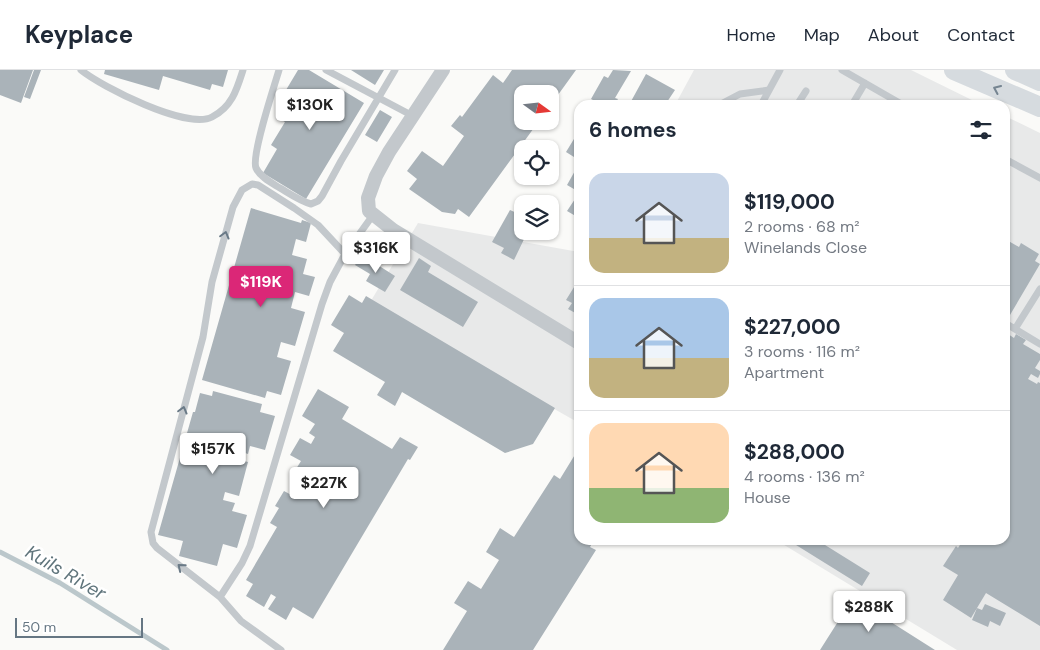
<!DOCTYPE html>
<html lang="en">
<head>
<meta charset="utf-8">
<style>
	:root { --surface:#fff; --page:#f2f2f3; --text:#1f2937; --muted:#747a83; --line:#e0e1e3; --accent:#db2777 }
	body { margin:0; font-family:"DM Sans",sans-serif; background:var(--page); color:var(--text); height:100vh; display:flex; flex-direction:column; font-size:19px; white-space:nowrap }
	* { box-sizing:border-box; margin:0 }
	p { font-size:16px; color:var(--muted) }
	.icon { flex:none; width:28px; height:28px; fill:none; stroke:currentColor; stroke-width:2; stroke-linecap:round; stroke-linejoin:round }
	.map { position:relative; flex:1; overflow:hidden }
	.sheet { position:absolute; left:574px; top:30px; width:436px; height:445px; display:flex; flex-direction:column; background:var(--surface); border-radius:15px; box-shadow:0 1px 4px #0004 }
	.sheet>* { flex:none }
	.needle { width:32px; rotate:105deg }
	.tools { position:absolute; left:514px; top:15px; display:grid; gap:10px }
	.tools a { display:grid; place-items:center; width:45px; height:45px; border-radius:10px; background:var(--surface); box-shadow:0 1px 4px #0004; font-size:25px }
	.scale { position:absolute; left:15px; bottom:12px; width:128px; box-sizing:border-box; padding-left:5px; border:2px solid #657683; border-top:0; font-size:14px; line-height:18px; white-space:nowrap; color:#657683; -webkit-text-stroke:4px #fff; paint-order:stroke }
	.price { position:absolute; translate:-50% -42px; padding:0 11px; border-radius:5px; background:#fff; color:#222; font-size:16px; line-height:32px; filter:drop-shadow(0 1px 2px #0008) }
	.price::after { content:''; position:absolute; left:50%; top:30px; width:15px; height:11px; margin-left:-8px; background:inherit; clip-path:polygon(0 0,100% 0,50% 100%) }
	.price.current { background:var(--accent); color:#fff }
	ul { padding:0; list-style:none }
	li { display:flex; align-items:center; gap:15px; height:125px; padding:0 15px }
	li+li { border-top:1px solid var(--line) }
	li span { display:grid; place-items:center; flex:none; width:140px; height:100px; border-radius:15px; color:#555 }
	li>.icon { margin-inline-start:auto }
	span .icon { width:60px; height:60px; fill:#fffc; stroke-width:1 }
	li b { font-size:21px }
	h2 { display:flex; justify-content:space-between; align-items:center; height:60px; padding:0 15px; font-size:21px }
	header { display:flex; align-items:center; gap:30px; box-sizing:border-box; height:70px; padding:0 25px; background:var(--surface); border-bottom:1px solid var(--line) }
	header strong { font-size:24px }
	nav { display:flex; gap:28px; margin-inline-start:auto; font-size:18px }
	.map>svg:first-child { display:block }
</style>
</head>
<body>
<header>
<strong>Keyplace</strong>
<nav><a>Home</a><a>Map</a><a>About</a><a>Contact</a></nav>
</header>
<div class="map">
<svg width="1040" height="580" viewBox="0 0 1040 580">
	<rect width="100%" height="100%" fill="#fafaf8"/>
	<path fill="#e8e9e9" d="M694 0H911L982 35H675Z
		M1005 46 1040 63V580H957L776 470H1005Z
		M418 153 579 182V353L369 234Z"/>
	<g fill="none" stroke-linecap="round" stroke-linejoin="round">
		<path stroke="#bbc7cb" stroke-width="5" d="M0 482 60 513 167 580"/>
	</g>
	<path fill="#aab3b9" d="M0 0H33L21 33 0 25Z
		M34 0H41L30 29 24 27Z
		M105 0H228L223 17 212 14 210 20 163 6 159 20 104 4Z
		M298 0H309L364 33 306 129 263 103 277 79 271 75 285 52 278 48 292 24 286 20Z
		M351 0H384L375 15Z
		M512 0H576L550 36V24H522V51H539L469 147 458 139 455 144 442 142 409 119 417 109 407 101 422 81 443 96 464 66 451 56 460 45 462 47 493 5 503 13Z
		M613 0 631 1 615 28 618 29 614 35H595L597 32 591 29 604 6 608 8Z
		M646 4 675 20 665 35H629Z
		M380 40 392 47 377 72 365 65Z
		M577 64 579 65V84L577 82 574 87 566 82Z
		M576 99 579 101V122L567 115Z
		M579 123V148L567 141Z
		M251 138 301 153 302 150 311 153 306 172 296 169 292 185 307 189 303 204 315 207 309 226 295 222 291 238 305 242 295 276 281 272 277 287 291 291 281 325 267 321 265 328 202 310Z
		M510 140 519 144 516 150 522 153V161H528L514 190 501 183 504 178 492 172Z
		M1005 169 1019 177 1021 173 1039 184 1035 191 1040 194 1010 245 1005 242Z
		M362 185 395 206 385 222 366 211 370 204 355 195Z
		M419 188 431 196 428 202 478 232 463 257 400 220Z
		M579 209V245L568 239 572 233 566 230Z
		M349 225 362 233 366 226 555 338 533 374 505 383 402 322 395 336 377 325 385 312 333 281 344 263 331 255Z
		M1005 262 1014 268 1016 264 1026 270 1023 274 1040 284V290L1035 298 1040 301V304L1038 308 1031 304 1028 309 1037 314 1038 312 1040 313V556L986 523 971 548 943 530 958 505 943 496 956 476 958 478 963 470H1005Z
		M318 319 349 337 342 349 392 379 400 367 418 377 410 390 408 389 313 549 293 537 286 550 268 539 276 527 271 524 264 537 246 526 253 514 246 510 277 457 270 453 279 438 275 436 284 421 295 427 303 414 291 407 301 391 290 385 300 368 311 374 315 367 309 363 315 354 302 346Z
		M213 321 262 334 260 342 275 346 265 380 250 376 248 384 236 380 234 388 248 392 239 426 225 422 223 430 235 433 232 441 247 445 237 478 223 474 217 496 179 486 183 471 158 465 193 342H195L200 323 212 326Z
		M579 378V470H594L590 477 596 480 533 580H443L467 541 454 533 468 511 481 519 499 490 486 482 500 458 514 467 554 405 560 409Z
		M788 470H817L870 503 862 516Z
		M853 528 935 580H820Z
		M985 534 1006 543 1000 556 990 551 988 557 972 550 977 538 982 540Z"/>
	<g fill="none" stroke-linecap="round" stroke-linejoin="round">
		<path stroke="#c3c8cc" stroke-width="7" d="M81 0C102 17 187 60 212 47 232 37 237 19 243 0
			M279 0C274 17 251 86 256 98 260 107 272 113 280 118 290 124 300 131 311 134L318 131 322 126 341 91 395 0
			M326 0 413 46
			M842 0 903 35
			M719 35 740 24 769 20
			M761 35 780 0
			M797 35 806 21
			M852 35 865 13
			M1005 89 1040 108
			M1005 253 1040 274
			M1015 259 1040 219
			M220 527 242 493 250 476 322 234 330 212 345 184 373 145
			M281 580 241 551 220 527 157 478 153 473 151 462 203 267 212 212 233 137 242 120 252 114 258 115 294 138 318 155 345 184"/>
		<path stroke="#c3c8cc" stroke-width="14" d="M443 0 389 82 376 106 368 128 369 141 393 160 579 273"/>
		<path stroke="#d6dbdf" stroke-width="20" d="M954 0 1040 37
			M1015 0 1040 11"/>
	</g>
	<defs><path id="oneway-chevron" d="M-2-3.5L2.5 0L-2 3.5" fill="none" stroke-width="1.6" stroke-linecap="round" stroke-linejoin="round" transform="scale(1.25)"/></defs>
	<use stroke="#768591" href="#oneway-chevron" transform="translate(997 19) rotate(-156)"/>
	<g stroke="#6a7a87">
		<use href="#oneway-chevron" transform="translate(225 165) rotate(-75)"/>
		<use href="#oneway-chevron" transform="translate(183 340) rotate(-75)"/>
		<use href="#oneway-chevron" transform="translate(181 497) rotate(-141)"/>
	</g>
	<g text-anchor="middle" stroke-width="5" stroke-linejoin="round" paint-order="stroke">
		<g font-size="19" font-style="italic" fill="#60757c" stroke="#fff">
			<text transform="translate(66 502) rotate(30)" y="7">Kuils River</text>
		</g>
	</g>
</svg>
<div class="tools">
<a><svg class="needle" viewBox="-14 -14 28 28"><path d="M0-13l5 13h-10z" fill="#e53935"/><path d="M0 13l5-13h-10z" fill="#747a83"/></svg></a>
<a><svg class="icon" aria-label="locate" viewBox="0 0 24 24"><circle cx="12" cy="12" r="6"/><path d="M12 2v4M12 18v4M2 12h4M18 12h4"/></svg></a>
<a><svg class="icon" aria-label="layers" viewBox="0 0 24 24"><path d="M12 4l9 5-9 5-9-5zM3 14l9 5 9-5"/></svg></a>
</div>
<div class="scale">50 m</div>
<b class="price" style="left:310px;top:61px">$130K</b>
<b class="price" style="left:376px;top:204px">$316K</b>
<b class="price current" style="left:261px;top:238px">$119K</b>
<b class="price" style="left:213px;top:405px">$157K</b>
<b class="price" style="left:324px;top:439px">$227K</b>
<b class="price" style="left:869px;top:563px">$288K</b>
<section class="sheet">
<h2>6 homes<svg class="icon" aria-label="filters" viewBox="0 0 24 24"><path d="M4 7h16M4 17h16"/><circle cx="9" cy="7" r="2"/><circle cx="15" cy="17" r="2"/></svg></h2>
<ul>
<li><span style="background:linear-gradient(#c9d6e8 65%,#c2b280 0)"><svg class="icon" aria-label="home" viewBox="0 0 24 24"><path d="M3 11l9-7 9 7M6 9v11h12V9"/></svg></span><div><b>$119,000</b><p>2 rooms · 68 m²</p><p>Winelands Close</p></div></li>
<li><span style="background:linear-gradient(#a9c7e8 60%,#c2b280 0)"><svg class="icon" aria-label="home" viewBox="0 0 24 24"><path d="M3 11l9-7 9 7M6 9v11h12V9"/></svg></span><div><b>$227,000</b><p>3 rooms · 116 m²</p><p>Apartment</p></div></li>
<li><span style="background:linear-gradient(#ffd9b3 65%,#8fb573 0)"><svg class="icon" aria-label="home" viewBox="0 0 24 24"><path d="M3 11l9-7 9 7M6 9v11h12V9"/></svg></span><div><b>$288,000</b><p>4 rooms · 136 m²</p><p>House</p></div></li>
</ul>
</section>
</div>
</body>
</html>
